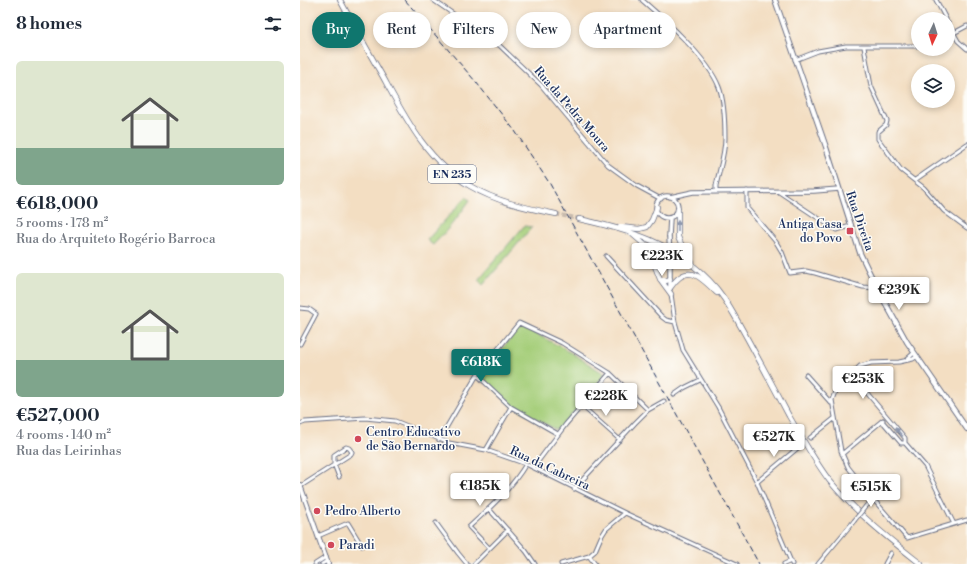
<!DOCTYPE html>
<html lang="en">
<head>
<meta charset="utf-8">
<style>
	:root { --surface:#fff; --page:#f6f6f7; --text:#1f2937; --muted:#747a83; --accent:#0f766e }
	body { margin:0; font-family:"Libre Bodoni",serif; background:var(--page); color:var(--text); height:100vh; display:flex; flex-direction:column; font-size:15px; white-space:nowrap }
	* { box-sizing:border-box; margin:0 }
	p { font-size:13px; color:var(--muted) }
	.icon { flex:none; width:22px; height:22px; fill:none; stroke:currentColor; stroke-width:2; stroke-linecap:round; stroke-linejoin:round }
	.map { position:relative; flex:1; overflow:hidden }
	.drawer { display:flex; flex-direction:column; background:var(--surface); width:300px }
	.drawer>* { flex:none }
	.banner { position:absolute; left:12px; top:12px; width:380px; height:36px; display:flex; gap:8px }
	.needle { width:26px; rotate:184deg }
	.buttons { position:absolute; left:611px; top:12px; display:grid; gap:8px }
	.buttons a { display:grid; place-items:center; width:44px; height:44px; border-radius:50%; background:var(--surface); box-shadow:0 2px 6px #0003; font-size:20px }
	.price { position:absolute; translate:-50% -34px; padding:0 9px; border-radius:4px; background:#fff; color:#222; font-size:13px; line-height:26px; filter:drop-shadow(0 1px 2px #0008) }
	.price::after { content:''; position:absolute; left:50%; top:24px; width:12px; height:9px; margin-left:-6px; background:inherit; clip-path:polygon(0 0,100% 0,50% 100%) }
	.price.on { background:var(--accent); color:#fff }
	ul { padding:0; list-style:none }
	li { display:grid; align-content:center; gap:8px; height:212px; padding:0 16px }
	li span { display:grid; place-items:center; height:124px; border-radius:6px; color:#555 }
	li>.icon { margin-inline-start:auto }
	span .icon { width:72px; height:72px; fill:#fffc; stroke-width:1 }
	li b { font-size:17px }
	h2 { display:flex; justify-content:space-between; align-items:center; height:48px; padding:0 16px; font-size:17px }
	.pill { padding:0 14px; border-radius:18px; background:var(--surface); box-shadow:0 2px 6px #0003; font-size:14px; line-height:36px }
	.pill.on { background:var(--accent); color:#fff }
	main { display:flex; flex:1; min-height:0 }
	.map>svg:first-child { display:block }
</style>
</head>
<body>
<main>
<section class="drawer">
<h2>8 homes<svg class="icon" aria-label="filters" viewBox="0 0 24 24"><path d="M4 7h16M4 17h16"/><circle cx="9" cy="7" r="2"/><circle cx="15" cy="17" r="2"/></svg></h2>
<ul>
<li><span style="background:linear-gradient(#dfe7d0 70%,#7fa58c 0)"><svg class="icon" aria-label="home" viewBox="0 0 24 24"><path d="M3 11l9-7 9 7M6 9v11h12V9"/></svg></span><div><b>€618,000</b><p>5 rooms · 178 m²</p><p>Rua do Arquiteto Rogério Barroca</p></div></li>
<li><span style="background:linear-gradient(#dfe7d0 70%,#7fa58c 0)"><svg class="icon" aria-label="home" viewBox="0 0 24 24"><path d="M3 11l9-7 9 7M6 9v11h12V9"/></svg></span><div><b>€527,000</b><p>4 rooms · 140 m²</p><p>Rua das Leirinhas</p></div></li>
</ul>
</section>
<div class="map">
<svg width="667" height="564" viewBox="0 0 667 564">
	<rect width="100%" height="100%" fill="#fdfcf7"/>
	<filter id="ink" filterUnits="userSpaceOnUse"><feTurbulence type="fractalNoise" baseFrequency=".025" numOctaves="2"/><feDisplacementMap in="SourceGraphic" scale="8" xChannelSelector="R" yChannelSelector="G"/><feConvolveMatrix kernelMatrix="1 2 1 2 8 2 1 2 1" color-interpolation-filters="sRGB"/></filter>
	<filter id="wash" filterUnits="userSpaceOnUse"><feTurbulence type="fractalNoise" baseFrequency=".012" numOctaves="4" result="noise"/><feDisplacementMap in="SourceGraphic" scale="16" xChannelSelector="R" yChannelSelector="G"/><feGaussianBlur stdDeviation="0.9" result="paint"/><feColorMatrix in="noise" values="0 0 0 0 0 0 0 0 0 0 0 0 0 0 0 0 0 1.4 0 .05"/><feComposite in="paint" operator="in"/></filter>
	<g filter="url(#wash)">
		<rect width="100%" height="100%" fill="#f3dec2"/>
		<path fill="#a5ce79" stroke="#607e6c" d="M166 197 170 200C159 216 147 231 133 245L127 240Z
			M224 226 232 227 183 285 178 280Z
			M221 326 265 349 305 374 258 431 213 406 180 375Z"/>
	</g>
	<g filter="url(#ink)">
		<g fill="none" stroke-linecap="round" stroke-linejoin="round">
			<path stroke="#c8bbae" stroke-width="4.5" stroke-dasharray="4.5 2" stroke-linecap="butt" d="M256 214 279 219"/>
			<g stroke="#676c81" stroke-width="5">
				<path id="minor" d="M133 0 200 46 241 85 308 165 337 186 361 199
					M342 0C365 20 408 58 419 87 424 100 425 123 425 138 425 154 419 171 416 186V191
					M636 0 646 19
					M648 23 658 41 667 49
					M648 36 667 26
					M564 47 571 86 587 121 586 125 578 132V139L601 170 624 188 644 211 667 228
					M495 60 518 51 546 46H618
					M615 180 667 144
					M447 191V208L476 242 482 252 490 273 506 271 515 273 563 287 577 288
					M479 192 536 230 551 226
					M306 256 362 317 366 320 375 322
					M371 294 375 322 383 350 418 407 457 482 492 564
					M0 308 9 309 16 314 0 344
					M616 357 613 359 599 362 571 363 560 366 536 389 532 400 541 451 548 467 574 500 607 538 667 520
					M606 360 614 353
					M551 374 605 438V443H601L582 421
					M177 375 211 407 258 434
					M506 375 531 403
					M374 395 384 388 400 380
					M281 405 320 440
					M0 424 5 422 65 418 95 421 149 443 186 450 226 464 325 513 437 564
					M510 438 535 418
					M139 440 177 375 219 323 262 343 310 373 348 410
					M605 443 625 466 654 524
					M186 450 211 407
					M542 454 583 420
					M233 468 266 424 310 373
					M457 482 500 446
					M1 486 51 454 52 452 49 448 46 447 34 455V464L39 477
					M274 489 335 423 348 410 364 401
					M566 506 574 500
					M189 509 226 551 235 564
					M136 523 158 553 167 564
					M18 536 48 523 62 546
					M189 548 169 527C190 508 211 489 226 464
					M289 556 295 564
					M15 564 26 557
					M22 564 27 561
					M174 564 208 530
					M261 564 289 556 295 551 301 537 306 529 325 513
					M484 564 491 561
					M518 564 554 521
					M585 564 591 553"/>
			</g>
			<g stroke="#676c81" stroke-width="5.5">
				<path id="tertiary" d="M356 207a11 11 0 1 1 22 0a11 11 0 1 1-22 0Z
					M370 197 393 192 514 191 539 189
					M369 236 370 218
					M370 260V289"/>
			</g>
			<g stroke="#676c81" stroke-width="6">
				<path id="secondary" d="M475 0 526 147 560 253 577 288 607 342 667 429
					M0 485 28 564"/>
			</g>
			<g stroke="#676c81" stroke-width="6">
				<path id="primary" d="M40 0C54 26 68 51 83 77 106 119 127 161 170 186 197 202 227 208 256 214
					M378 209V237L384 251 392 263
					M279 219C329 230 372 242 409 280 421 292 429 306 437 320 455 352 472 384 489 416 502 438 514 460 529 480 556 513 588 538 621 564
					M320 227 339 229 347 227 352 220 357 207
					M331 233 345 245 349 251 360 279 371 294
					M360 279 366 281 370 279
					M370 288C387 262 400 276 417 293"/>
			</g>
			<use href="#minor" stroke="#fff" stroke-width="3"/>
			<use href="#tertiary" stroke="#fff" stroke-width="3.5"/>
			<use href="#secondary" stroke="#fff" stroke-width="4"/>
			<use href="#primary" stroke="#fff" stroke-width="4.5"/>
			<path stroke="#1b2f5e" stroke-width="1" stroke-dasharray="6 3" stroke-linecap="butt" d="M105 0 176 82 215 131 250 184 459 564"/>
			<g stroke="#676c81" stroke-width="5" stroke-linecap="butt">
				<path id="minor-bridge" d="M554 521 566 506"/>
			</g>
			<g stroke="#676c81" stroke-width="5.5" stroke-linecap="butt">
				<path id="tertiary-bridge" d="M369 236 370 260"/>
			</g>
			<use href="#minor-bridge" stroke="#fff" stroke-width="3"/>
			<use href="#tertiary-bridge" stroke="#fff" stroke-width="3.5"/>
		</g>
		<defs><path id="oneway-solid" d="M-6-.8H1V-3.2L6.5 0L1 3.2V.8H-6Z"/></defs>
		<g fill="#8d97ae">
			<use href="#oneway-solid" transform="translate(378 226) rotate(-90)"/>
			<use href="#oneway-solid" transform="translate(599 432) rotate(-131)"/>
		</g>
	</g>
	<g fill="#d1495b" stroke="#fdfcf7" stroke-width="1.5">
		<rect x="546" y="227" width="8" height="8" rx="2"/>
		<circle cx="58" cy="439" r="4"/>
		<circle cx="17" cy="511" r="4"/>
		<circle cx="31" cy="545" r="4"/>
	</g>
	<g text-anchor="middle" stroke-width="3" stroke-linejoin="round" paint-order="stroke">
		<rect fill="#fdfcf7" stroke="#5f6c8c" stroke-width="1" x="128" y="165" width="48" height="18" rx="3"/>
		<g font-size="11" font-weight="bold" fill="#1b2f5e">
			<text x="152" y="178">EN 235</text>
		</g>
		<g font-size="12" fill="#1b2f5e" stroke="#fdfcf7">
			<text transform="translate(272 109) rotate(49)" y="4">Rua da Pedra Moura</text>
			<text transform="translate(560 221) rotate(71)" y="4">Rua Direita</text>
			<text transform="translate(250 468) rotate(25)" y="4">Rua da Cabreira</text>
		</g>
		<g font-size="12" fill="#1b2f5e" stroke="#fdfcf7" text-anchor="start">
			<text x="542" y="228" text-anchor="end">Antiga Casa<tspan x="542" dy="14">do Povo</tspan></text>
			<text x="66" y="436">Centro Educativo<tspan x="66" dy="14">de São Bernardo</tspan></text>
			<text x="25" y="515">Pedro Alberto</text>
			<text x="39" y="549">Paradi</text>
		</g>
	</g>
</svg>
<div class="buttons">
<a><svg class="needle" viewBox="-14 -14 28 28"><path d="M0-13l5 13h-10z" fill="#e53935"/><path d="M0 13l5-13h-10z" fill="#747a83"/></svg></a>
<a><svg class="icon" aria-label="layers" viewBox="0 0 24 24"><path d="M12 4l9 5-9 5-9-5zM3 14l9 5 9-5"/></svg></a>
</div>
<b class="price" style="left:362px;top:277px">€223K</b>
<b class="price" style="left:599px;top:311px">€239K</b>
<b class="price on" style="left:181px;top:383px">€618K</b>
<b class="price" style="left:563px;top:400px">€253K</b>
<b class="price" style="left:306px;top:417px">€228K</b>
<b class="price" style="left:474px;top:458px">€527K</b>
<b class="price" style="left:180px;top:507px">€185K</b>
<b class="price" style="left:571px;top:508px">€515K</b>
<div class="banner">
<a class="pill on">Buy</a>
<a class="pill">Rent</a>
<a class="pill">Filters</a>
<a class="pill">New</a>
<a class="pill">Apartment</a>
</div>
</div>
</main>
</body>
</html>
